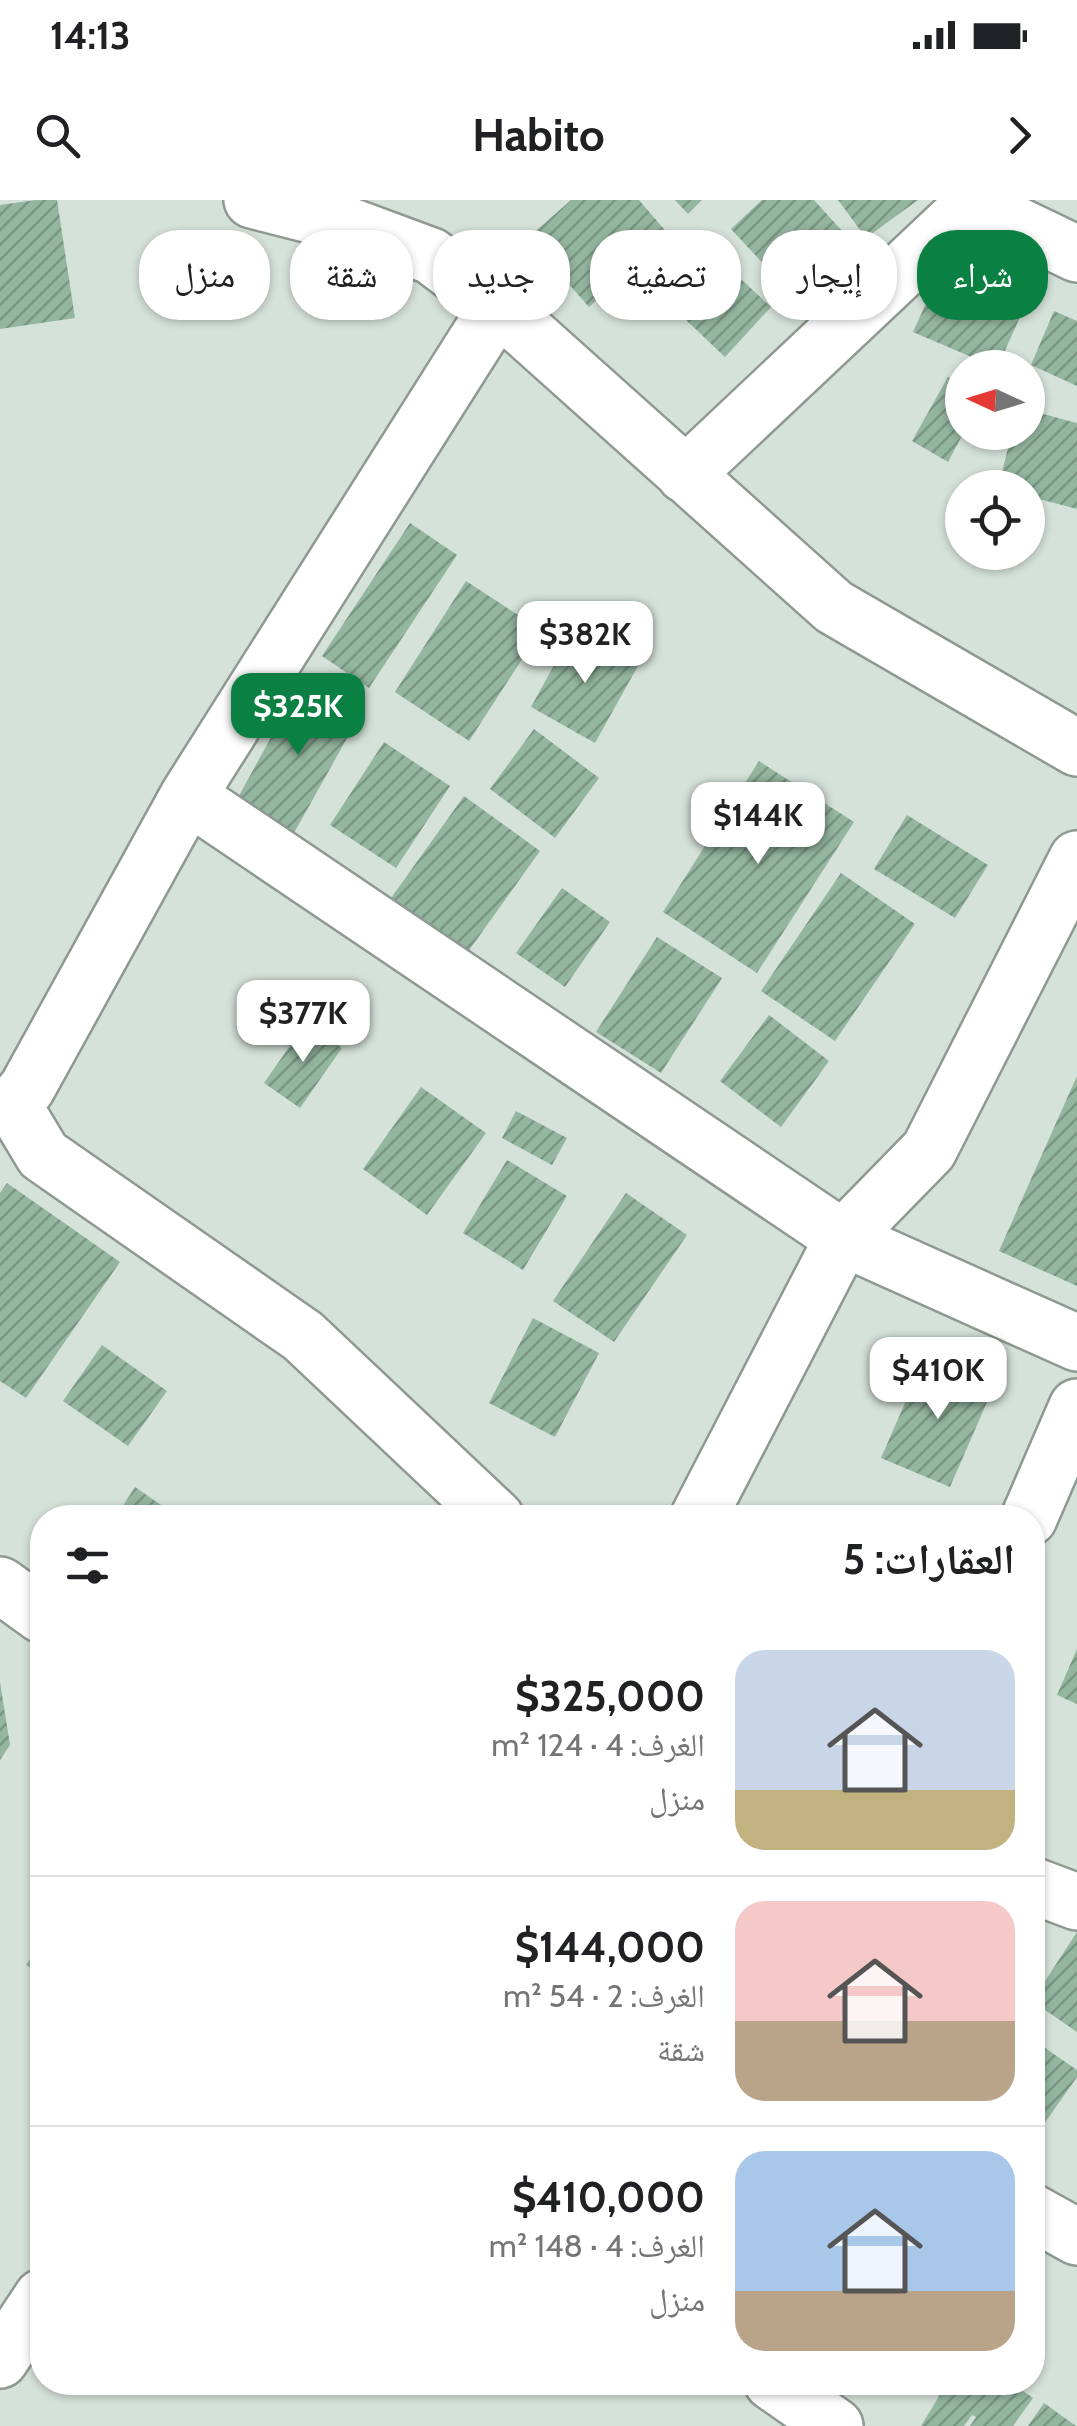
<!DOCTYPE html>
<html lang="ar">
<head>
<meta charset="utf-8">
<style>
	:root { --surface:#fff; --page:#f6f6f6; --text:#202124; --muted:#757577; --line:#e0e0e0; --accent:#0b8043 }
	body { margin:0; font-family:Cabin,"Noto Naskh Arabic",sans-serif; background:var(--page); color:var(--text); direction:rtl; height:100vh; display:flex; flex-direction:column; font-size:38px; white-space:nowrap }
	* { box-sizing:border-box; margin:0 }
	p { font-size:32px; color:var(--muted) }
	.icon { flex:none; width:55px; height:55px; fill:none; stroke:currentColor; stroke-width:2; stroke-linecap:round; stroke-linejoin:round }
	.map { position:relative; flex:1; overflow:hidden; direction:ltr }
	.drawer { position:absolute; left:30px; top:1305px; width:1015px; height:890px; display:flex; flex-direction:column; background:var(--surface); border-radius:40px; box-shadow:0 2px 8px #0004; direction:rtl }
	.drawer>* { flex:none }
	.banner { position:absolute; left:30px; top:30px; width:1018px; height:90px; direction:rtl; display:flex; gap:20px }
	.needle { width:65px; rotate:274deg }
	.controls { position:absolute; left:945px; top:150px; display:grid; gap:20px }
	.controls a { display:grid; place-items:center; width:100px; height:100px; border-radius:50%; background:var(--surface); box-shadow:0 2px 8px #0004; font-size:50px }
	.price { position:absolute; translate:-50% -85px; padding:0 22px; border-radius:20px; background:#fff; color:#222; font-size:32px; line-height:65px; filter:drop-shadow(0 2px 5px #0008) }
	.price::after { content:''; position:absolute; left:50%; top:60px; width:30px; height:22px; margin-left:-15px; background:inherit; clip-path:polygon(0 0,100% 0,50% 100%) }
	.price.current { background:var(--accent); color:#fff }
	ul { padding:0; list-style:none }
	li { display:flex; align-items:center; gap:30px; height:250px; padding:0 30px }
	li+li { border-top:2px solid var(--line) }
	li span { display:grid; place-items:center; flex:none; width:280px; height:200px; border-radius:30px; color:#555 }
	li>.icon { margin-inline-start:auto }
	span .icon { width:120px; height:120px; fill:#fffc; stroke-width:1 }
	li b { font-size:42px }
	h2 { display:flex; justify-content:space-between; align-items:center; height:120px; padding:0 30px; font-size:42px }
	.chip { padding:0 35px; border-radius:40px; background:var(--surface); box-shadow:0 2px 8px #0004; font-size:35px; line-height:90px }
	.chip.current { background:var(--accent); color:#fff }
	.status { display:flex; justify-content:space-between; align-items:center; height:70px; padding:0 50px; background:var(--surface); direction:ltr }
	.status svg { height:28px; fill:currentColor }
	header { display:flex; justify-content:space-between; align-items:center; height:130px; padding:0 30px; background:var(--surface); font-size:45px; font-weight:700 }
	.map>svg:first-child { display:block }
</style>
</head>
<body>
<div class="status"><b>14:13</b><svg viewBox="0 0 49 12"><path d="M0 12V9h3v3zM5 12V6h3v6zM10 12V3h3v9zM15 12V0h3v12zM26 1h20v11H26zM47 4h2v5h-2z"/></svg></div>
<header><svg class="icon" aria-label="forward" viewBox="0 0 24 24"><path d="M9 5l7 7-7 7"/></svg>Habito<svg class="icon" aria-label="search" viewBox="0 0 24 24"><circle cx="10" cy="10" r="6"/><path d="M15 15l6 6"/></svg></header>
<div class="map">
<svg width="1077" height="2226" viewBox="0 0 1077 2226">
	<defs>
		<pattern id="building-hatch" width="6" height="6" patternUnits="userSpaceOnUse" patternTransform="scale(2.5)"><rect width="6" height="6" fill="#94b6a0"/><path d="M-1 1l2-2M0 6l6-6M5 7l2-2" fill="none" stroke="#799583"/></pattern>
	</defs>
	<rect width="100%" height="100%" fill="#d5e2d9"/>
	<path fill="url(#building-hatch)" d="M36 0H57L75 118 0 129V5Z
		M571 0H639L669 35 589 107 528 38Z
		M675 0H702L688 14Z
		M762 0H814L853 43 795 98 731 29Z
		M838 0H918L866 38Z
		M953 44 1036 82 997 168 913 132Z
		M714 54 771 107 725 157 668 103Z
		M1054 111 1077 121V186L1031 165Z
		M948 177 962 186 964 232 948 262 912 241Z
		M1028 210 1077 223V309L1028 296V288H998L1012 232H1028Z
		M410 323 457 355 369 488 322 456Z
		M466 381 541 430 469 541 395 492Z
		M574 429 639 464 595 543 531 507Z
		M301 483 360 515 294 633 236 601Z
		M534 529 599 578 555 638 490 589Z
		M384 542 450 586 396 668 330 625Z
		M759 561 854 622 757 773 663 712Z
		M464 596 540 651 462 760 386 705Z
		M907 615 988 665 955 718 874 669Z
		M841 673 915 724 835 841 761 791Z
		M562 688 610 722 565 787 516 753Z
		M657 737 722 778 661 873 596 832Z
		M769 815 829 861 781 927 720 881Z
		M306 823 342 848 300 908 264 883Z
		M1077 876V1086L999 1051Z
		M421 887 486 933 427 1015 363 969Z
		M516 911 567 938 552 965 502 938Z
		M507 960 567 996 523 1070 463 1033Z
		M7 983 120 1062 26 1198 0 1181V993Z
		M626 993 687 1035 614 1142 553 1101Z
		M533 1118 599 1153 555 1237 489 1203Z
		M102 1145 167 1191 128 1246 63 1201Z
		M925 1157 994 1186 950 1287 881 1258Z
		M135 1287 180 1318H115Z
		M861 1307 887 1317V1318H857Z
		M1077 1449V1504L1057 1495Z
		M0 1482 10 1545 0 1560Z
		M1077 1732V1832L1032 1801Z
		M42 1741V1776L26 1765Z
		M1032 1839 1077 1870V1877L1032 1941Z
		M926 2182H1010L1033 2198 1013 2226H970L976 2217 972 2215 964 2226H921L941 2193Z
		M1044 2203 1076 2226H1028Z"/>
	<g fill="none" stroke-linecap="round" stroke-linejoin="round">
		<g stroke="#8d9991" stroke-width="60">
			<path id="minor" d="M252 0 342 23 431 56 498 106 834 407 1077 548
				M973 4 1077 54
				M685 275 977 0
				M188 596 843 1038 1077 1143
				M496 1318 303 1136 43 955 13 905 27 888 188 596 498 106
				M698 1318 843 1038 929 950 1077 659
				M1029 1318 1077 1207
				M0 1385 42 1415
				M1032 1685 1077 1702
				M1032 2012 1077 2037
				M0 2160 42 2097
				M772 2182 835 2226"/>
		</g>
		<use href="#minor" stroke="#fff" stroke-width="55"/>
	</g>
</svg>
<div class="controls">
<a><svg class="needle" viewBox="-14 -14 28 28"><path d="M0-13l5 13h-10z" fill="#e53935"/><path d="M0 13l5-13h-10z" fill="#757577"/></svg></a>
<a><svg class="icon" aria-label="locate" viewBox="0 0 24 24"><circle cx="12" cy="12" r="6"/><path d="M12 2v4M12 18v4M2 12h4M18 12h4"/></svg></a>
</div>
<b class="price" style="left:585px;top:486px">$382K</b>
<b class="price current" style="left:298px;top:558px">$325K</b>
<b class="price" style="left:758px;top:667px">$144K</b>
<b class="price" style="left:303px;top:865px">$377K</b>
<b class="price" style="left:938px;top:1222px">$410K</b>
<div class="banner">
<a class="chip current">شراء</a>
<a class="chip">إيجار</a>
<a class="chip">تصفية</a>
<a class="chip">جديد</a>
<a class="chip">شقة</a>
<a class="chip">منزل</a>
</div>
<section class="drawer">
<h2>العقارات: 5<svg class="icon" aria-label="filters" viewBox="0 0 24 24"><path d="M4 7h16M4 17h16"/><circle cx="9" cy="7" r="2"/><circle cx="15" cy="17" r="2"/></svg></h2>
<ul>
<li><span style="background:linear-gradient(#c9d6e8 70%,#c2b280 0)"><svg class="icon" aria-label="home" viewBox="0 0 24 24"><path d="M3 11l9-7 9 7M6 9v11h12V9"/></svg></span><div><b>$325,000</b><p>الغرف: 4 · 124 m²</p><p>منزل</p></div></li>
<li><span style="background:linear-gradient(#f6c9c9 60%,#b9a48a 0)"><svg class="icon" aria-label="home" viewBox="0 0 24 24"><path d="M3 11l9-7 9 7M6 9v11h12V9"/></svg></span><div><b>$144,000</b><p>الغرف: 2 · 54 m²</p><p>شقة</p></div></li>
<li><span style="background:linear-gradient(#a9c7e8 70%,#b9a48a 0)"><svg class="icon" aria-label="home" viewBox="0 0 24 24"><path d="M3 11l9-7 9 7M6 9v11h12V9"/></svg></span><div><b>$410,000</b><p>الغرف: 4 · 148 m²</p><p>منزل</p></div></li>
</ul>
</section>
</div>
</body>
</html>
